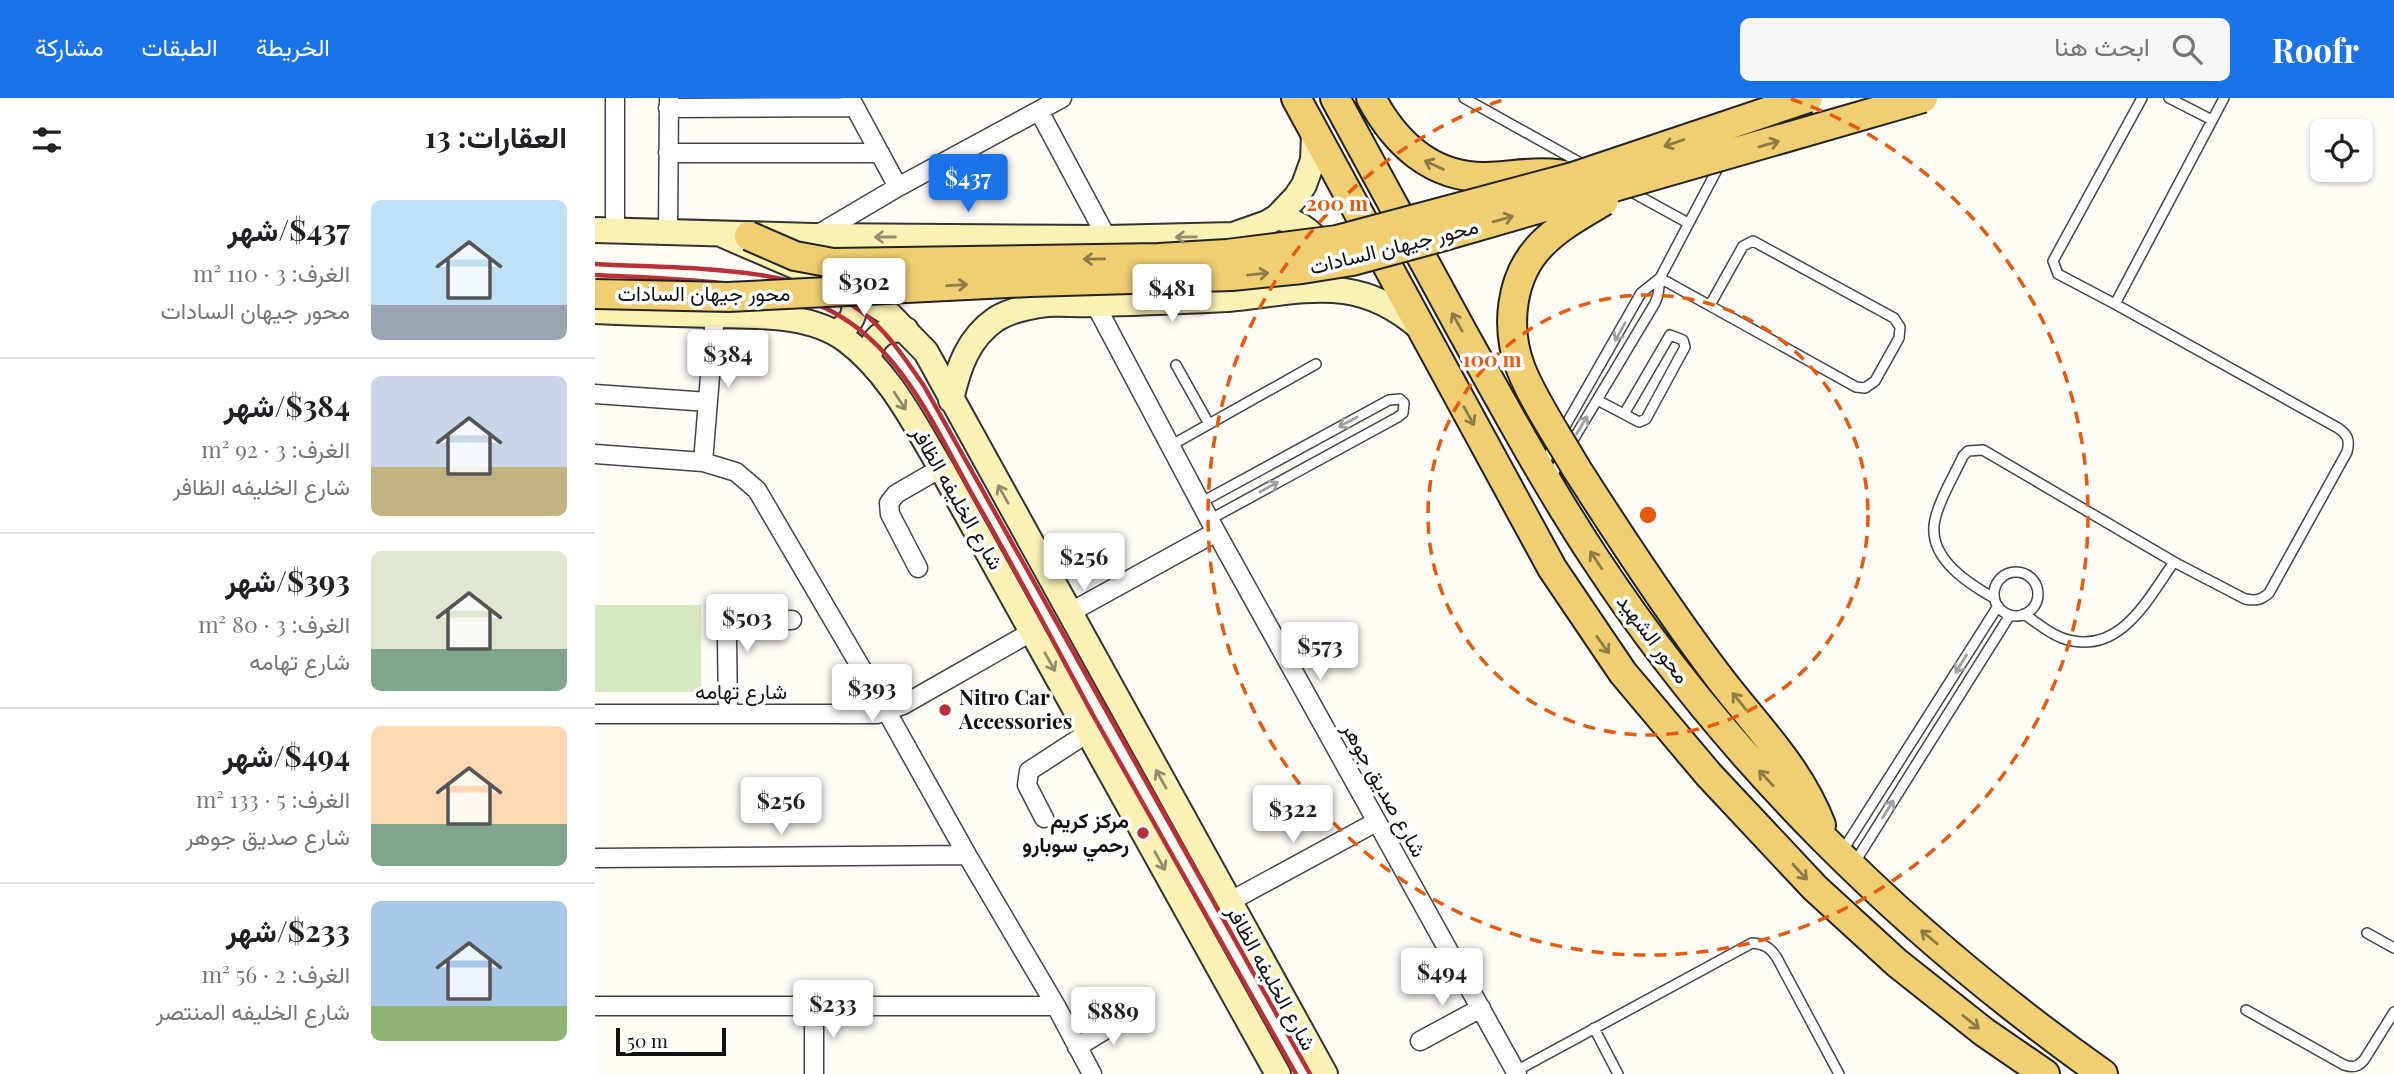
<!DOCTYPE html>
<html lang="ar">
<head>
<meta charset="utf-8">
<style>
	:root { --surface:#fff; --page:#f6f6f6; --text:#202124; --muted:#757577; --line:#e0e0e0; --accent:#1a73e8 }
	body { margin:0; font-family:"Playfair Display",Vazirmatn,serif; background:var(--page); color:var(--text); direction:rtl; height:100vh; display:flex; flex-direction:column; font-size:26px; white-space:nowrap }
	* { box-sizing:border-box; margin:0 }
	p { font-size:23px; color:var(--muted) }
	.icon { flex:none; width:38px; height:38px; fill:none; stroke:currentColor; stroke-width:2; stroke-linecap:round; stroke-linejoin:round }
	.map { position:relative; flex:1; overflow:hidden; direction:ltr }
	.details { display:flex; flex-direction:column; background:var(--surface); width:595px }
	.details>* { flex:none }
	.controls { position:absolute; left:1715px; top:21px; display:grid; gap:14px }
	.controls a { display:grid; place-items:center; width:63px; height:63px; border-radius:10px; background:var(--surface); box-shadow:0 2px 5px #0004; font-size:35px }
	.scale { position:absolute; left:21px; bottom:18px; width:110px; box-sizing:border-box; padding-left:7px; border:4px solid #111; border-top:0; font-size:19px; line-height:24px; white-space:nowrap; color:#111; -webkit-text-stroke:5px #fff; paint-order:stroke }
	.price { position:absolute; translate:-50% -60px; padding:0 16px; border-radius:7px; background:#fff; color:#222; font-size:23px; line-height:46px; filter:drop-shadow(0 2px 4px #0008) }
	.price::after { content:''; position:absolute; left:50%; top:42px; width:21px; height:16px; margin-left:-10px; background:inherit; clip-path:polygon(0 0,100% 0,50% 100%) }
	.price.selected { background:var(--accent); color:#fff }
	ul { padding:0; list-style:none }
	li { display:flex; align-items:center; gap:21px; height:175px; padding:0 28px }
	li+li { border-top:2px solid var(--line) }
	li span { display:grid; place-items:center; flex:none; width:196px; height:140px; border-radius:10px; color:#555 }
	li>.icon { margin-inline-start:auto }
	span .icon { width:84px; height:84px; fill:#fffc; stroke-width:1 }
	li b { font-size:30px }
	h2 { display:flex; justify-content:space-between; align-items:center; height:84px; padding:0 28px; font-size:30px }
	header { display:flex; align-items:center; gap:42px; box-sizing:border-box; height:98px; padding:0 35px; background:var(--accent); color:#fff }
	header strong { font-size:33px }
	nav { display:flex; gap:38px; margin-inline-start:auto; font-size:24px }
	.search { width:490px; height:63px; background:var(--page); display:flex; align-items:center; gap:18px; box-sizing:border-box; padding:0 24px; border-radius:10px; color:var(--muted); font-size:26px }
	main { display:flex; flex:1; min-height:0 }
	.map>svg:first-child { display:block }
</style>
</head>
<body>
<header>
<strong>Roofr</strong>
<div class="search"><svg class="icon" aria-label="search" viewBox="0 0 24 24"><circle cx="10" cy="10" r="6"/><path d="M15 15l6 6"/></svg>ابحث هنا</div>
<nav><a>الخريطة</a><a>الطبقات</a><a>مشاركة</a></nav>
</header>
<main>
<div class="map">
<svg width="1799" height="976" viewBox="0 0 1799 976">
	<rect width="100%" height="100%" fill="#fefcf5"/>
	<path fill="#d5e8bf" d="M0 507H106V594H0Z"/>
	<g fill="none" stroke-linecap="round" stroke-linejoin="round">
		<g stroke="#444" stroke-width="12">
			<path id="lane" d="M869 0 991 68
				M1574 0 1617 22
				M1033 92 1093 125
				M1065 180 1261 289 1270 290 1280 283 1304 240 1305 229 1299 220 1158 143 1148 148 1115 207
				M1520 206 1463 176 1458 163 1547 0
				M1075 237 1088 242 1090 249 1051 321 1044 324 1029 316Z
				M581 267 614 326
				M1002 302 1029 316
				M575 348 721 266
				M948 367 1046 195 1065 180
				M956 379 1060 205 1063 197 1065 180 1125 66
				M605 405 794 302 805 301 809 305 808 315 803 319 614 422
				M1399 496a22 22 0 1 1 44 0a22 22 0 1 1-44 0Z
				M1399 500C1374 486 1336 462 1339 428 1341 407 1359 378 1368 358L1373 353 1388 352 1579 464 1650 501C1661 503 1666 502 1674 495L1752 354C1755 342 1753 337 1743 330L1520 206 1629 0
				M1429 516C1441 524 1453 535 1467 540 1524 560 1552 502 1579 464
				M1248 752 1403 508
				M1260 764 1415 517
				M1772 835 1799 850
				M1651 912 1749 967C1758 970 1763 969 1769 962L1799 914
				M999 930 1023 976
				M921 973 1157 845C1169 846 1175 849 1182 860L1244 976"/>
		</g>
		<g stroke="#444" stroke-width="21">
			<path id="street" d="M255 0 303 89
				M73 10 260 9
				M444 13 512 140
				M73 55H285
				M20 133V0
				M73 135 74 0
				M220 138 303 89 467 0
				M500 206 621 434 922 976
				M0 296 113 304
				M0 356 108 364 141 374 162 392 292 614 372 757 461 908 497 976
				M108 364 120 217
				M323 470 295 416 294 405 301 396 346 370
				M474 515 621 434
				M0 616H282L308 607 438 533
				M133 616 132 540 135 529 144 523 197 522
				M449 720 432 687 434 673 494 634
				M0 760 372 757
				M634 804 781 724
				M0 908H461
				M825 943 886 910
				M482 949 534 917
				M219 976V908"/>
		</g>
		<g stroke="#333" stroke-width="28">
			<path id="secondary" d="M682 119C705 124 721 135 730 156
				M0 132 219 138 512 140 638 137 672 125 682 119 701 99 709 87 718 62 719 35
				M130 138 253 191 273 202 292 214 331 254 730 976
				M0 213C39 215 78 216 117 217 161 218 215 215 251 242 294 274 319 325 346 370L683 976
				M240 234C259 227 265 209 253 191
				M274 262C275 241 289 229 311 232
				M356 302C363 270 373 240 401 221 415 212 436 208 452 206 468 205 484 207 500 206 544 205 588 203 633 201 670 198 711 188 749 193 778 197 802 210 824 229"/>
		</g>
		<g stroke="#222" stroke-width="32">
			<path id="primary" d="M701 0 957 470 1028 575 1114 677 1220 790 1302 865 1389 934 1450 976
				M740 0C782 78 825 155 867 233 910 310 952 388 1001 462 1134 664 1310 836 1508 976
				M776 0C800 45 837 80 891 79 921 78 948 71 978 79
				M981 370C1027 442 1074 514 1126 582 1163 630 1204 670 1226 727"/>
		</g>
		<use href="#lane" stroke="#fff" stroke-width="9"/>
		<use href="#street" stroke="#fff" stroke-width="18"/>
		<use href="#secondary" stroke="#faf1b4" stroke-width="24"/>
		<use href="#primary" stroke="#f0cf73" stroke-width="28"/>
		<path stroke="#b93039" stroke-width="4.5" d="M0 166C80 171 201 165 267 214 293 234 310 261 329 288L715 976
			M0 177C70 181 175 181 236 213 307 250 340 330 377 396 419 469 458 543 498 617 565 737 634 856 701 976"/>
		<g stroke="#222" stroke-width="32" stroke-linecap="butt">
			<path id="primary-bridge" d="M154 138 200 158 238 165 564 160 632 156 742 142 978 79 1213 0
				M0 196 133 199 435 184 637 178 707 171 757 163 842 140 1328 0
				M981 370C964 340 939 304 926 271 910 230 915 178 947 146 965 128 987 116 1009 103"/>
		</g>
		<use href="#primary-bridge" stroke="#f0cf73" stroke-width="28"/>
	</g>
	<defs><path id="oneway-shaft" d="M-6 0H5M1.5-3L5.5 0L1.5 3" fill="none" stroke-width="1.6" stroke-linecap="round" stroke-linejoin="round" transform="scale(1.75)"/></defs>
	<g stroke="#8c7a47">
		<use href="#oneway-shaft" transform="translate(1079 45) rotate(161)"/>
		<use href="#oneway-shaft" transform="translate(1174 46) rotate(-16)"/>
		<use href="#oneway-shaft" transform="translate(839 67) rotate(-155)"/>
		<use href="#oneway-shaft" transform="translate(908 121) rotate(-16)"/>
		<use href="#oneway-shaft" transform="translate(499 161) rotate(179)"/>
		<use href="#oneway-shaft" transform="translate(663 176) rotate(-6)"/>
		<use href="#oneway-shaft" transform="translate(362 187) rotate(-3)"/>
		<use href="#oneway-shaft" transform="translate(862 224) rotate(-119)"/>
		<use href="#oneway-shaft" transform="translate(874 318) rotate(61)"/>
		<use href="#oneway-shaft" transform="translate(1001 462) rotate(-124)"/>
		<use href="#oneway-shaft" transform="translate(1008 547) rotate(54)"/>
		<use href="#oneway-shaft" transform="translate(1144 603) rotate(-129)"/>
		<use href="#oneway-shaft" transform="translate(1171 680) rotate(-132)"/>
		<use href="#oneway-shaft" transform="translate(1205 774) rotate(47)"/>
		<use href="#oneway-shaft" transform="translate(1334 839) rotate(-140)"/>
		<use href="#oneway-shaft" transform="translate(1376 924) rotate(39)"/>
	</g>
	<g stroke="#918c6b">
		<use href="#oneway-shaft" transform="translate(290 139) rotate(-180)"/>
		<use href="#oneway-shaft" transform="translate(591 139) rotate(179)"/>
		<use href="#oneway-shaft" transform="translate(305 303) rotate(57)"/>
		<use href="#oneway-shaft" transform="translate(408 396) rotate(-119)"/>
		<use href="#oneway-shaft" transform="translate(455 564) rotate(61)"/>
		<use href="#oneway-shaft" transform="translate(566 681) rotate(-119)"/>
		<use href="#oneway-shaft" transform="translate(565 763) rotate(61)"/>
	</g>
	<g stroke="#a0a0a0">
		<use href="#oneway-shaft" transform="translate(1025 234) rotate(119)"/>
		<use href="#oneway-shaft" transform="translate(753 324) rotate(152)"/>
		<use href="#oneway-shaft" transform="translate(987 327) rotate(-59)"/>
		<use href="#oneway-shaft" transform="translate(674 389) rotate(-29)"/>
		<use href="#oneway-shaft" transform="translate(1366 566) rotate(122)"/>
		<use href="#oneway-shaft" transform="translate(1293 711) rotate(-58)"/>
	</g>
	<g fill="none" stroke="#e8590c" stroke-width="3.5" stroke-dasharray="12 9">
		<circle cx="1053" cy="417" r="220"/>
		<path d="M1196 1A440 440 0 1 1 910 1"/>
	</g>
	<g fill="#b93039" stroke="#fff" stroke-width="2.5">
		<circle cx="350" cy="612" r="7"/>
		<circle cx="548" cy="735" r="7"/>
	</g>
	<g text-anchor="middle" stroke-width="7" stroke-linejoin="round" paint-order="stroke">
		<g font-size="21" fill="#111" stroke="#fff">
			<text transform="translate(799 149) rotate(-14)" y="7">محور جيهان السادات</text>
			<text x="109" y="203">محور جيهان السادات</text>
			<text transform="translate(362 400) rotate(60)" y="7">شارع الخليفه الظافر</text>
			<text transform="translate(1058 541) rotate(53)" y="7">محور الشهيد</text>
			<text x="146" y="601">شارع تهامه</text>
			<text transform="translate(789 692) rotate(61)" y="7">شارع صديق جوهر</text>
			<text transform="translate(676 880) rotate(61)" y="7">شارع الخليفه الظافر</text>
		</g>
		<g font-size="21" font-weight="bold" fill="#111" stroke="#fff" text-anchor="start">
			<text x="364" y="607">Nitro Car<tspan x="364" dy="24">Accessories</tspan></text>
			<text x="534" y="730" text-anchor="end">مركز كريم<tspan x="534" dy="24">رحمي سوبارو</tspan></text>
		</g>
	</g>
	<circle cx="1053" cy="417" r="10" fill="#e8590c" stroke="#fff" stroke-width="3.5"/>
	<g font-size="21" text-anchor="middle" font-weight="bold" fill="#e8590c" stroke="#fff" stroke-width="7" stroke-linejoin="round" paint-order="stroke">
		<text x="742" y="113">200 m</text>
		<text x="897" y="269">100 m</text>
	</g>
</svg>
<div class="controls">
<a><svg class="icon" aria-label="locate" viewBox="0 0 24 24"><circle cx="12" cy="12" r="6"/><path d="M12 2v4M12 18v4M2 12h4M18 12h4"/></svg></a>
</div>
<div class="scale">50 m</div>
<b class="price selected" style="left:373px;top:116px">$437</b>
<b class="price" style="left:269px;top:220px">$302</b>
<b class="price" style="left:577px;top:226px">$481</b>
<b class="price" style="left:133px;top:292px">$384</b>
<b class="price" style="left:489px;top:495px">$256</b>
<b class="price" style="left:152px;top:556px">$503</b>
<b class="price" style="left:725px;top:584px">$573</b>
<b class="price" style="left:277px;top:626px">$393</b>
<b class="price" style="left:186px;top:739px">$256</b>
<b class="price" style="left:698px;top:747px">$322</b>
<b class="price" style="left:847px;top:910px">$494</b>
<b class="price" style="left:238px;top:942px">$233</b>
<b class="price" style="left:518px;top:949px">$889</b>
</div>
<section class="details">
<h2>العقارات: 13<svg class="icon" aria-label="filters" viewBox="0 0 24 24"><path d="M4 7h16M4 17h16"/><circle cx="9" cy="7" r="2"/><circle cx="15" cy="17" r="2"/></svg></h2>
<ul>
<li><span style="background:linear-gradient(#bfe0f5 75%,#9aa5b1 0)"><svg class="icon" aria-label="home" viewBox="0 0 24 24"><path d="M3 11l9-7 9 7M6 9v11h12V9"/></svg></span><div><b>$437/شهر</b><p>الغرف: 3 · 110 m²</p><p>محور جيهان السادات</p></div></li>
<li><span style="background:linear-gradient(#c9d6e8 65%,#c2b280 0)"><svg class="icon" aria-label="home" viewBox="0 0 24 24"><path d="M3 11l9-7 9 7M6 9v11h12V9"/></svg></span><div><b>$384/شهر</b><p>الغرف: 3 · 92 m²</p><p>شارع الخليفه الظافر</p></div></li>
<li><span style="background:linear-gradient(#dfe7d0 70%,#7fa58c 0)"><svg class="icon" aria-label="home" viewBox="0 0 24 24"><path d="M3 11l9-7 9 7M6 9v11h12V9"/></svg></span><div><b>$393/شهر</b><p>الغرف: 3 · 80 m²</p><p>شارع تهامه</p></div></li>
<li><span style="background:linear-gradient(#ffd9b3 70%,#7fa58c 0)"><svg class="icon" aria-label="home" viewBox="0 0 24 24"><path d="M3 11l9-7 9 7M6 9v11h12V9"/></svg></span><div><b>$494/شهر</b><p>الغرف: 5 · 133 m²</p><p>شارع صديق جوهر</p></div></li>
<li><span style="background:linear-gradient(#a9c7e8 75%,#8fb573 0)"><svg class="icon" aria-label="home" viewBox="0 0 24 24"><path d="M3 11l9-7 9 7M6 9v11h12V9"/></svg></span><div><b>$233/شهر</b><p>الغرف: 2 · 56 m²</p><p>شارع الخليفه المنتصر</p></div></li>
</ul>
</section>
</main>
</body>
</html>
